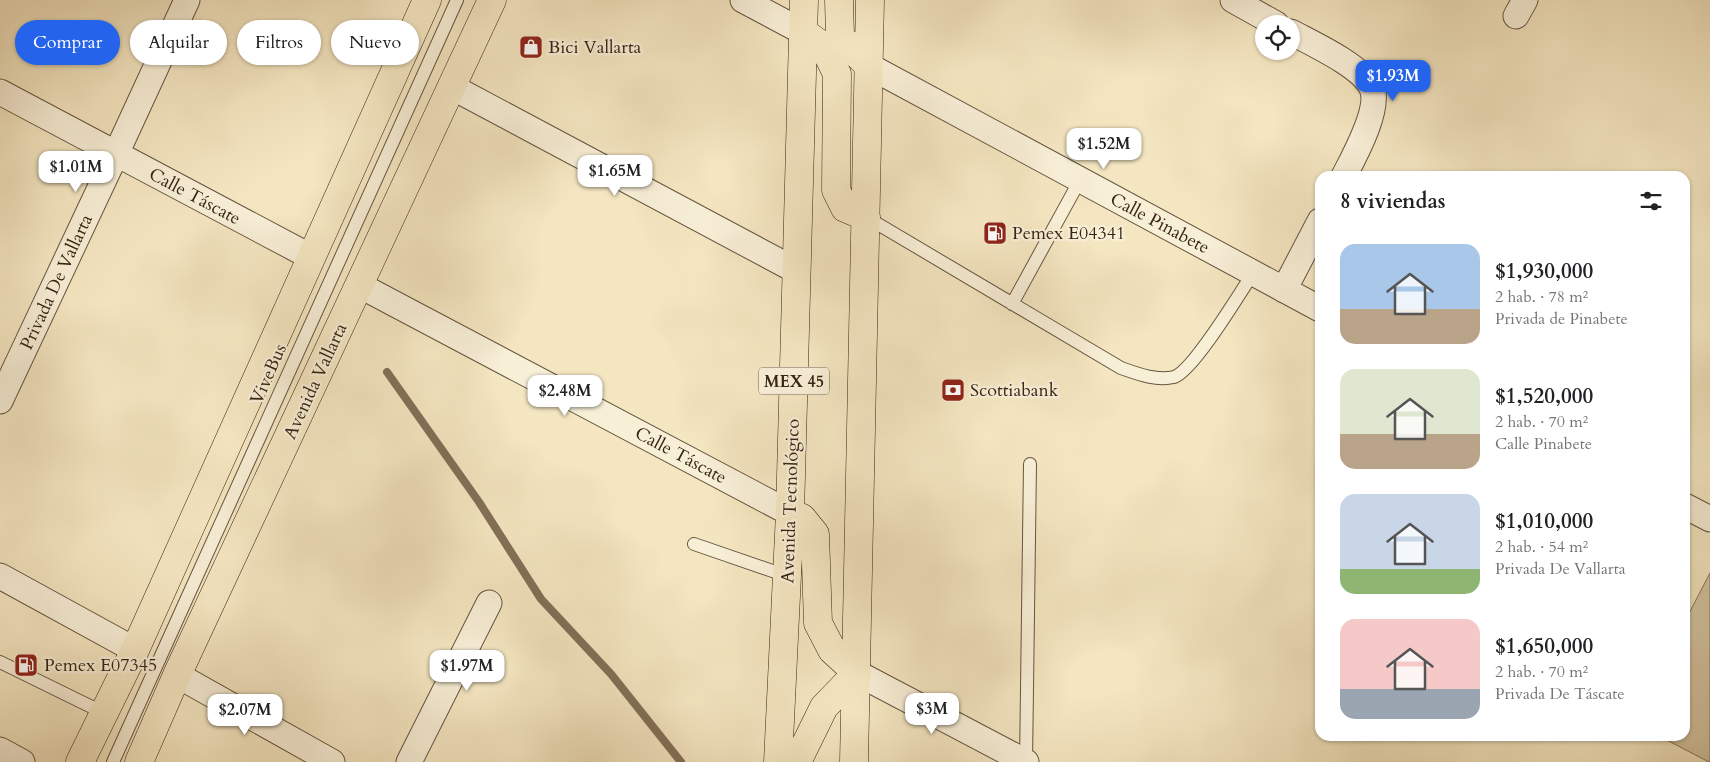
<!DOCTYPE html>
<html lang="es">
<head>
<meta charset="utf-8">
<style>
	:root { --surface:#fff; --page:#f2f2f2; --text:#202124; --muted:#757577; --accent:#2563eb }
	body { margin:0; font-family:Cardo,serif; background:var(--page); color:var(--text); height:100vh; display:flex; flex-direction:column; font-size:19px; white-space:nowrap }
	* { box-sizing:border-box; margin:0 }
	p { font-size:16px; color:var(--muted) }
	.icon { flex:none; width:28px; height:28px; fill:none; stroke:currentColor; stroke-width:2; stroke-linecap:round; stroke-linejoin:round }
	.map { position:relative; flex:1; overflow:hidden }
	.side { position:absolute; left:1315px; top:171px; width:375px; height:570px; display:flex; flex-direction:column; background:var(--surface); border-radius:15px; box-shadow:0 1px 4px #0004 }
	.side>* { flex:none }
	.top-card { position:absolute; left:15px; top:20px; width:475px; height:45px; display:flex; gap:10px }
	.buttons { position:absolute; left:1255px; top:15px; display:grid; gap:10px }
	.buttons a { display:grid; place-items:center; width:45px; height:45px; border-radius:50%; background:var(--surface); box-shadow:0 1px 4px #0004; font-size:25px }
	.price { position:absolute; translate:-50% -42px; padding:0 11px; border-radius:10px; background:#fff; color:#222; font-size:16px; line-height:32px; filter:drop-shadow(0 1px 2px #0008) }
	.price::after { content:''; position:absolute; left:50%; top:30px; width:15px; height:11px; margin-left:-8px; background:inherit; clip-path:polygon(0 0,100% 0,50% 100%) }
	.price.current { background:var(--accent); color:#fff }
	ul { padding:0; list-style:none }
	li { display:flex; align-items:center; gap:15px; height:125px; padding:0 25px }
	li span { display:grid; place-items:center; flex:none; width:140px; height:100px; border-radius:15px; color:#555 }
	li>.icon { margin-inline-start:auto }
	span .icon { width:60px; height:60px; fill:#fffc; stroke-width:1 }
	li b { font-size:21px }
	h2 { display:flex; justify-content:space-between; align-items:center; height:60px; padding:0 25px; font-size:21px }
	.pill { padding:0 18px; border-radius:22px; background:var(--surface); box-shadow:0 1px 4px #0004; font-size:18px; line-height:45px }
	.pill.current { background:var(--accent); color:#fff }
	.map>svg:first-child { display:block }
</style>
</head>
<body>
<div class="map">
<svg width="1710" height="762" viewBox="0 0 1710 762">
	<rect width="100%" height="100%" fill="#f4e6c1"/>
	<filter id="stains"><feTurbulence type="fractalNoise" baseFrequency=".004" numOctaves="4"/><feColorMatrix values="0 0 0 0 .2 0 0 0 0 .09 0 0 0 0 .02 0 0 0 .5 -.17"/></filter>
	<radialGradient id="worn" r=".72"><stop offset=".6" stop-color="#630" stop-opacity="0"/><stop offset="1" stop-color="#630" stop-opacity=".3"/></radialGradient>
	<path fill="#d4c5a3" stroke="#84745b" d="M1710 573V762H1709L1659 736H1685V621Z"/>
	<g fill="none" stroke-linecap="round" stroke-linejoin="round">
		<path stroke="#817058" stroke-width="8" d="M387 372 479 502 541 599 611 674 681 762"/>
		<g stroke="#65543e" stroke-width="14">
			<path id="lane" d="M866 217 1121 368C1138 374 1156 381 1174 377 1193 371 1240 293 1253 273
				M1012 304 1080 180
				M694 544 787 576
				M0 662 104 713
				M113 762 457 0
				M1026 762 1030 464"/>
		</g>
		<g stroke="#65543e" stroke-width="27">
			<path id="street" d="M743 0 803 32
				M1233 0 1276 24
				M1516 16 1525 0
				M1291 32C1313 44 1359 65 1371 86 1382 106 1354 157 1344 176
				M869 66 1320 309
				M452 87 797 271
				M0 92 311 257
				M359 285 790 513
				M1284 290 1320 221
				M0 401 116 154 187 0
				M1685 506 1710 519
				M0 576 135 650
				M857 673 1026 762
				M177 675 332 762
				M0 750 22 762
				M409 762 489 603"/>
		</g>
		<g stroke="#352313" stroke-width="29">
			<path id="primary" d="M839 0 840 37 869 66
				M803 32 824 47 837 74 836 190 845 208 866 217
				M790 513 802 518 815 534 818 623 832 650 857 673 824 707 797 762
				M80 762 135 650 427 0
				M139 762 177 675 492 0
				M778 762 790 513 804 0
				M854 762 870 0"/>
		</g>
		<use href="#lane" stroke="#f8efd7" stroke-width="12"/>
		<use href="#street" stroke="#f8efd7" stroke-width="25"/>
		<use href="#primary" stroke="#f4e6c1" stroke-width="28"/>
	</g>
	<defs>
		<g id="shop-square" transform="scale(1.25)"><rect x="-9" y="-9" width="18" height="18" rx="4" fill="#8f2418" stroke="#f8efd7"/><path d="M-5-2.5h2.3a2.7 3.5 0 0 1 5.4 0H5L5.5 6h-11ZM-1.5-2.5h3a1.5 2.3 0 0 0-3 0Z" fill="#fff"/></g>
		<g id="fuel-square" transform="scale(1.25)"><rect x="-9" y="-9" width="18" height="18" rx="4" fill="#8f2418" stroke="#f8efd7"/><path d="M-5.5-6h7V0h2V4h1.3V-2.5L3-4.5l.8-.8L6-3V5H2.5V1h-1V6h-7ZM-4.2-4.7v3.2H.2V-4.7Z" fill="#fff"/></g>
		<g id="bank-square" transform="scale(1.25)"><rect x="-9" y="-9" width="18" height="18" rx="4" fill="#8f2418" stroke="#f8efd7"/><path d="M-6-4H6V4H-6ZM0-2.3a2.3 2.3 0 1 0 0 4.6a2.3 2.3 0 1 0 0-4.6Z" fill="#fff"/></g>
	</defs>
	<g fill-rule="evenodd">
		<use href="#shop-square" x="531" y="47"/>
		<use href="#fuel-square" x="995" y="233"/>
		<use href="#bank-square" x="953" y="390"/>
		<use href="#fuel-square" x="26" y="665"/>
	</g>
	<g text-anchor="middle" stroke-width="4.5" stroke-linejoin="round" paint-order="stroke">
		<rect fill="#f8efd7" stroke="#70604e" stroke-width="1" x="759" y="367.5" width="70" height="27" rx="4"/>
		<g font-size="16" font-weight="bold" fill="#352313">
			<text x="794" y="387">MEX 45</text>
		</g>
		<g font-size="18" fill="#352313" stroke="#f8efd7" text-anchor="start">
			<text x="548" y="53">Bici Vallarta</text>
			<text x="1012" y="239">Pemex E04341</text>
			<text x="970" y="396">Scottiabank</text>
			<text x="44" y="671">Pemex E07345</text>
		</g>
		<g font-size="18" fill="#352313" stroke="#f8efd7">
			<text transform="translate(195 196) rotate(28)" y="6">Calle Táscate</text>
			<text transform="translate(1160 223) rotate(28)" y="6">Calle Pinabete</text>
			<text transform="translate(56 282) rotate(-65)" y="6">Privada De Vallarta</text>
			<text transform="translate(268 374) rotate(-66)" y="6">ViveBus</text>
			<text transform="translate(315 381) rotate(-65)" y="6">Avenida Vallarta</text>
			<text transform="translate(681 455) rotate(28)" y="6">Calle Táscate</text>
			<text transform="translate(790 501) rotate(-88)" y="6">Avenida Tecnológico</text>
		</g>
	</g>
	<rect width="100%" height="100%" filter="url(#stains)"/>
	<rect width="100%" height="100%" fill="url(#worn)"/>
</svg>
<div class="buttons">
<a><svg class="icon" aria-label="locate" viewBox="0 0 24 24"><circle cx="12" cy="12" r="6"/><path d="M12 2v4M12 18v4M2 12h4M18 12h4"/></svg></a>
</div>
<b class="price current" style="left:1393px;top:102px">$1.93M</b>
<b class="price" style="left:1104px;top:170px">$1.52M</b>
<b class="price" style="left:76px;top:193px">$1.01M</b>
<b class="price" style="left:615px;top:197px">$1.65M</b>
<b class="price" style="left:565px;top:417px">$2.48M</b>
<b class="price" style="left:467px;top:692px">$1.97M</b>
<b class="price" style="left:932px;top:735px">$3M</b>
<b class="price" style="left:245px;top:736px">$2.07M</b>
<div class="top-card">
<a class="pill current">Comprar</a>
<a class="pill">Alquilar</a>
<a class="pill">Filtros</a>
<a class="pill">Nuevo</a>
</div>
<section class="side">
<h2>8 viviendas<svg class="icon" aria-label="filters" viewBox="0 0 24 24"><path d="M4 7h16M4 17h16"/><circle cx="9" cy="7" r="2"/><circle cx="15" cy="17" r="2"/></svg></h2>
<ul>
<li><span style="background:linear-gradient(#a9c7e8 65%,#b9a48a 0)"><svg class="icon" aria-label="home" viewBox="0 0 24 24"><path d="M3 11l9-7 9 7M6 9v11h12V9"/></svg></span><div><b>$1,930,000</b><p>2 hab. · 78 m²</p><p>Privada de Pinabete</p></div></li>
<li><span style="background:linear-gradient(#dfe7d0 65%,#b9a48a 0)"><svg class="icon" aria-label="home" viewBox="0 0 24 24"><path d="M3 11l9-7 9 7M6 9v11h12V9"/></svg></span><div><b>$1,520,000</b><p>2 hab. · 70 m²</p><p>Calle Pinabete</p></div></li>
<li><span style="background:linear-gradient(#c9d6e8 75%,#8fb573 0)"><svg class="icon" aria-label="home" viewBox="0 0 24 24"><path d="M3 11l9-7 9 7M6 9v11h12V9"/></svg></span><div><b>$1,010,000</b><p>2 hab. · 54 m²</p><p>Privada De Vallarta</p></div></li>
<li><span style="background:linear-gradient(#f6c9c9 70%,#9aa5b1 0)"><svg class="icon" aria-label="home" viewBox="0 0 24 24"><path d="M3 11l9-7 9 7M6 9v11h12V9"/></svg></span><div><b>$1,650,000</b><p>2 hab. · 70 m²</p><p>Privada De Táscate</p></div></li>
</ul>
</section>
</div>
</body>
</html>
